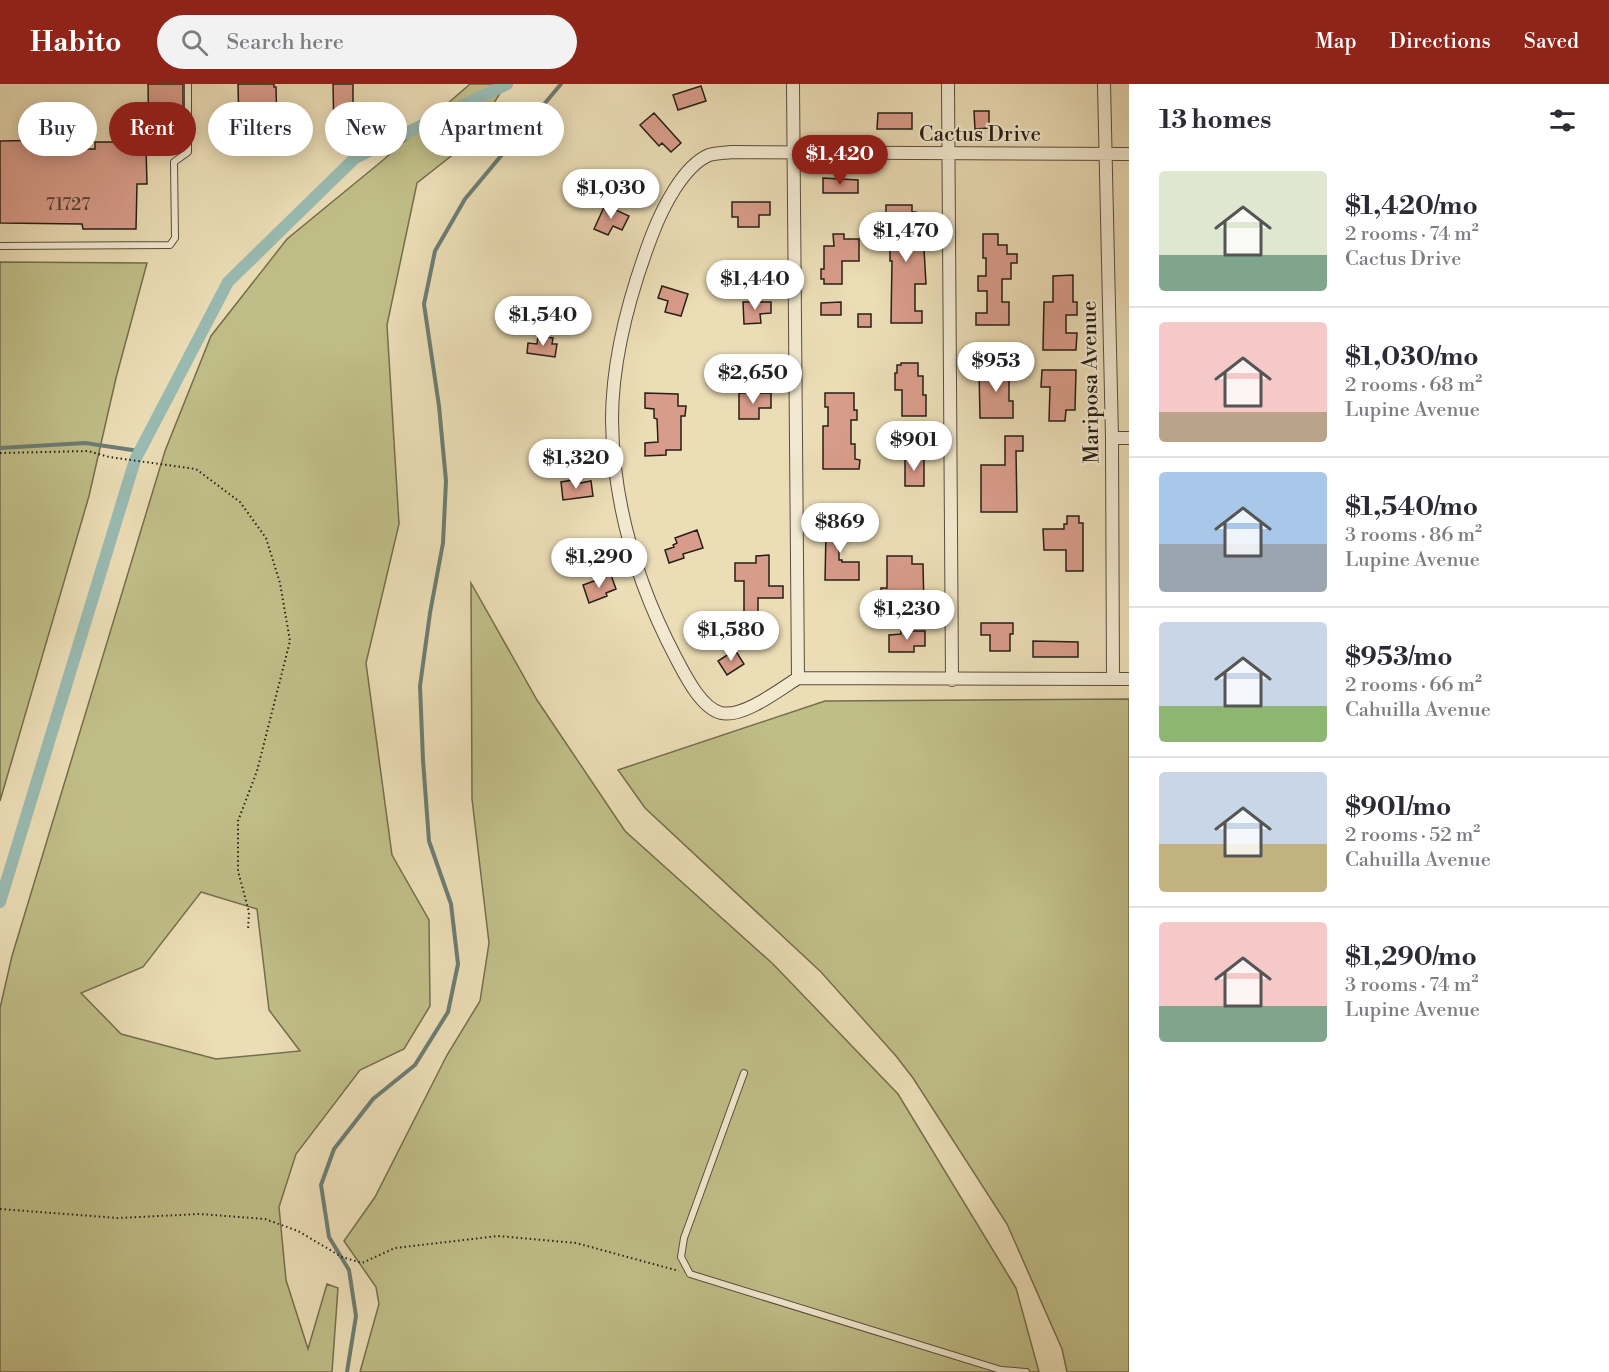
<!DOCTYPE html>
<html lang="en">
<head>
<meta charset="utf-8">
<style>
	:root { --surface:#fff; --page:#f2f2f3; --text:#2b2b33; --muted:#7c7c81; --line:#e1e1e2; --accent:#8f2418 }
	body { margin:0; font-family:"Libre Bodoni",serif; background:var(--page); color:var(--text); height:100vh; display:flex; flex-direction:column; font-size:22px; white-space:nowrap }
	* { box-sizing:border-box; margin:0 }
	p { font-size:20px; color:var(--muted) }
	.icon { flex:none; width:33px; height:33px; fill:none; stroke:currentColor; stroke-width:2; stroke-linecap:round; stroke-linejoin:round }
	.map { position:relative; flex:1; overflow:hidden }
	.side { display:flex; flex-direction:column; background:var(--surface); width:480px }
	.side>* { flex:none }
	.banner { position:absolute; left:18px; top:18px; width:570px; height:54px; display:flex; gap:12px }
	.price { position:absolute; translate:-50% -51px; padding:0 14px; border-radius:21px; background:#fff; color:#222; font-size:20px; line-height:39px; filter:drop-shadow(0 2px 3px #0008) }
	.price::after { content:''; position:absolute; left:50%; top:36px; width:18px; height:14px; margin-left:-9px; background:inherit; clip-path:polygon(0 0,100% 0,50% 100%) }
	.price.current { background:var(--accent); color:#fff }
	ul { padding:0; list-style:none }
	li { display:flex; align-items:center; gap:18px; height:150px; padding:0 30px }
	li+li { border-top:2px solid var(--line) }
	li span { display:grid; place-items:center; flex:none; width:168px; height:120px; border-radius:6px; color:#555 }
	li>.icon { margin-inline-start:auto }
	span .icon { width:72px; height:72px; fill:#fffc; stroke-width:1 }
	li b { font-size:26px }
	h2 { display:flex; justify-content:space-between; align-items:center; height:72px; padding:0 30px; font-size:26px }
	.pill { padding:0 21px; border-radius:27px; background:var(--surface); box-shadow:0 3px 15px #0003; font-size:21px; line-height:54px }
	.pill.current { background:var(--accent); color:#fff }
	header { display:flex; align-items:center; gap:36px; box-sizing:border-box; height:84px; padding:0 30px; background:var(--accent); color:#fff }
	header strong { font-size:28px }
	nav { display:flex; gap:33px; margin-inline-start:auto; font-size:21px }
	.search { width:420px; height:54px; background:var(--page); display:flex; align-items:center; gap:15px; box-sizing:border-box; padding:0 21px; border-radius:33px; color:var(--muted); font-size:22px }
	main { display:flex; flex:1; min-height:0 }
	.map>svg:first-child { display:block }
</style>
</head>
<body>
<header>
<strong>Habito</strong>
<div class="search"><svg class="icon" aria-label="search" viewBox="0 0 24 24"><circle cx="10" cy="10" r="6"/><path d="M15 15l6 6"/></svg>Search here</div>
<nav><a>Map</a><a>Directions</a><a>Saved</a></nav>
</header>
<main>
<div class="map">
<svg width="1129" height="1288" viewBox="0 0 1129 1288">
	<rect width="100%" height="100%" fill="#ebddb6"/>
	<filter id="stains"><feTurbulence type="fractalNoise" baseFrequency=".00333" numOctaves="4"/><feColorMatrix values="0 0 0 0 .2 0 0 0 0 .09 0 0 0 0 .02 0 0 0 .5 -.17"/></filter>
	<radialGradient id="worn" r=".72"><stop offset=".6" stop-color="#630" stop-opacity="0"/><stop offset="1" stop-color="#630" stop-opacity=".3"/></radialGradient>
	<path fill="#c0be88" stroke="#746e4e" stroke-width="1.5" fill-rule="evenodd" d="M470 0H506L469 58 417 99 387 241 399 440 366 579 392 771 429 836 430 922 404 965 360 986 296 1070 279 1123 286 1196 308 1265 327 1200 338 1204 332 1288H0V924L12 872 165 367 211 252 287 155 382 77ZM201 808 257 825 269 926 300 967 216 975 121 950 81 909 143 883Z
		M0 178 147 179 116 294 89 412 0 717Z
		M471 499 537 616 625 747 773 880 898 1010 1016 1204 1039 1288H360L379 1220 376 1203 344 1157 375 1113 447 971 480 917 489 859 472 715Z
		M1129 615V1288H1067L1062 1265 1007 1140 913 994 896 972 821 888 645 724 618 686 825 617Z"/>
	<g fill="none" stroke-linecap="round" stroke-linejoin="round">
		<path stroke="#6c7d73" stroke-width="4" d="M0 364 85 359 139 367
			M347 1288 356 1232 349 1186 329 1153 321 1101 334 1065 373 1015 415 981 448 928 458 880 451 820 429 757 423 676 420 602 430 529 443 459 446 397 439 322 424 220 435 167 465 115 561 0"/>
		<path stroke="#99bbb2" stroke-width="12" d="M0 818 135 376 228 198 355 74 507 0"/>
	</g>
	<path fill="#d89c8a" stroke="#281f15" stroke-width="1.5" d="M148 0H183V60H149Z
		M238 0H274V3H276L277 44 239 45Z
		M333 0H353V50H334Z
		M701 2 706 17 678 26 673 11Z
		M974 27H989V44L975 45Z
		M654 29 681 59 671 68 662 59 659 62 640 41Z
		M878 29H912V45H877Z
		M52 56 53 65H95V58H124V65L146 64 147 100H137L136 145H83L82 140 0 139V57Z
		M823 94 858 96V109H823Z
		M732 118H770V131H759V143H738V133H732Z
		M605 121 629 132 622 146 613 142 608 151 594 145Z
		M886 121H912V128H916V130H922L926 200H915V227H922V239H891L892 177H890V164H899L898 140H886Z
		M833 150H844V155H859V177H842V200H824V195H821V185H824V162H834Z
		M983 150H998V161H1007V170H1017V179H1011V195H1002V218H1009V241H976V229H987V207H978V192H986V174H983Z
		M1073 191V218H1077V231H1066V249H1077L1076 266H1043L1044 218H1053V192Z
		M662 202 688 210 681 232 665 228 668 217 658 214Z
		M743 218H771V229L760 230 761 239 744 240Z
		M841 218V231H821V219Z
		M858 230H871V243H858Z
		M538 252 553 254 552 260H557L555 273 527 269 528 259 537 260Z
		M901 279H918V292H923V311H926V332H902V306H895V289H897V281H901Z
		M1013 283V296H1009V317H1013V334H980L979 286H982V284Z
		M1042 286H1076L1075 326H1066L1065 337H1049L1050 303H1041Z
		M645 309 678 310V322H686L685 332H681V366H666V371L645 372V359L658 358 657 335 654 334V325L645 324Z
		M739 309H771V324H759V335H739Z
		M825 309H854V326H857V336H851V360H855V375L860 376 859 385H823V342H828V323H825Z
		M1005 352H1023V367H1016L1017 428H981V381H1005Z
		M905 373 924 374V402H905Z
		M580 395V399L591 397 593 412 563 416 561 398Z
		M1067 432H1079V439H1083V487H1066V466H1044L1043 445H1064V440H1067Z
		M832 437H854V452H839V476H842V478H859V496H825L826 449H831Z
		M697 446 703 464 683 470 684 474 669 479 665 466 674 463 673 461 677 459 675 454Z
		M591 461 592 466 602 463 606 476 579 484 573 466Z
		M769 471V502H783V514H758V529H744V497H735V479H756V472Z
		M887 472H912V480H923L924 525H906V521H881V504H887Z
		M611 491 616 505 606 509 607 512 589 519 583 501Z
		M981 539H1013V550H1010V567H990V551H981Z
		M901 547H925V562H914V568H889V551L901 550Z
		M1033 557 1078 558V573H1033Z
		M735 566 744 580 727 591 718 577Z"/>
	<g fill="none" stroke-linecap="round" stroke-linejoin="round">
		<g stroke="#594e3d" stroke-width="8">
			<path id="lane" d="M0 162 170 161 175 154 174 78 188 68V0
				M744 989 684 1154 681 1173 690 1190 1001 1286 1026 1288"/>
		</g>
		<g stroke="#594e3d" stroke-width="14">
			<path id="street" d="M793 0 798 594
				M948 0 952 596
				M1104 0 1112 354 1113 595
				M1112 354H1129
				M798 594C779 606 743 634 721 629 701 624 685 591 676 574 637 500 613 419 612 336 612 273 630 209 652 151 662 125 683 82 709 71 716 69 725 69 732 68L1129 70
				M798 594 1129 595"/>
		</g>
		<path stroke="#281f15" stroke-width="2" stroke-dasharray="1.5 3" stroke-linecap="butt" d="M0 369 88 367 109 373 196 385 240 418 266 454 280 499 290 557 257 687 238 737V787L249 828 248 846
			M0 1125 118 1134 200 1130 265 1135 298 1147 342 1173 362 1179 395 1164 498 1152 576 1159 679 1187"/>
		<use href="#lane" stroke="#f2e9d0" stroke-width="6"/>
		<use href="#street" stroke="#f2e9d0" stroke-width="12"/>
	</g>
	<g text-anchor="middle" stroke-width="4.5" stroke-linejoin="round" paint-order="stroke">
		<g font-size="18" fill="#543e32">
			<text x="68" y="126">71727</text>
		</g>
		<g font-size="21" fill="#281f15" stroke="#f2e9d0">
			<text x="980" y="57">Cactus Drive</text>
			<text transform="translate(1090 298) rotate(-91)" y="7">Mariposa Avenue</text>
		</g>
	</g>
	<rect width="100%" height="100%" filter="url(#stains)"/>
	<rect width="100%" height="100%" fill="url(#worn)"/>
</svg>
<b class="price current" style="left:840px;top:102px">$1,420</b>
<b class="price" style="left:611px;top:136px">$1,030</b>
<b class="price" style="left:906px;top:179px">$1,470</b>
<b class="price" style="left:755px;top:227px">$1,440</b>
<b class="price" style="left:543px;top:263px">$1,540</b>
<b class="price" style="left:996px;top:309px">$953</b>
<b class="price" style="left:753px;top:321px">$2,650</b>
<b class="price" style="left:914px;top:388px">$901</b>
<b class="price" style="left:576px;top:406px">$1,320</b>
<b class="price" style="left:840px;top:470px">$869</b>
<b class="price" style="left:599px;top:505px">$1,290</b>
<b class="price" style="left:907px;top:557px">$1,230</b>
<b class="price" style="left:731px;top:578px">$1,580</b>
<div class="banner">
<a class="pill">Buy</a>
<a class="pill current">Rent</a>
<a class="pill">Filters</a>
<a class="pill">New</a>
<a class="pill">Apartment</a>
</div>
</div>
<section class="side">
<h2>13 homes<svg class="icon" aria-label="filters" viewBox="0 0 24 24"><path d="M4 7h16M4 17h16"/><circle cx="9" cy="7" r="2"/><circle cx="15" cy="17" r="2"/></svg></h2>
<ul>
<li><span style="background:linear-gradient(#dfe7d0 70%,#7fa58c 0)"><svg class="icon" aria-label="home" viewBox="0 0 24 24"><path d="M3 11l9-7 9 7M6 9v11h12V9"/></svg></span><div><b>$1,420/mo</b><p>2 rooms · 74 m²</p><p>Cactus Drive</p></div></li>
<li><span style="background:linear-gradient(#f6c9c9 75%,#b9a48a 0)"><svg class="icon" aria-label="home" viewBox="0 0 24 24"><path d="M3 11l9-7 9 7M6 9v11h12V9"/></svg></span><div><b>$1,030/mo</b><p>2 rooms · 68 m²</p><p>Lupine Avenue</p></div></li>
<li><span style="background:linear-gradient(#a9c7e8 60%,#9aa5b1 0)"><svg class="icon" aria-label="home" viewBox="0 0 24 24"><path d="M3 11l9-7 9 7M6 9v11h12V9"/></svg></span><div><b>$1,540/mo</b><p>3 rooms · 86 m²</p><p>Lupine Avenue</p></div></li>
<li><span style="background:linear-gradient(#c9d6e8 70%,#8fb573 0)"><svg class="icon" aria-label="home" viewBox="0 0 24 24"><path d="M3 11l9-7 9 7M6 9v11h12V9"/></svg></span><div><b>$953/mo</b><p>2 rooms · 66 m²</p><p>Cahuilla Avenue</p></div></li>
<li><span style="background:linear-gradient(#c9d6e8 60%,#c2b280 0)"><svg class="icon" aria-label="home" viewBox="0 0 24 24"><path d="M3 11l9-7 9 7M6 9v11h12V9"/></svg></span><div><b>$901/mo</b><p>2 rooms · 52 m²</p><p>Cahuilla Avenue</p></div></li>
<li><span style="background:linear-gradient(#f6c9c9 70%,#7fa58c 0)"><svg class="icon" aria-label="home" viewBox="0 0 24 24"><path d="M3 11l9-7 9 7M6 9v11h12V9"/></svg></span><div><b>$1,290/mo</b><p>3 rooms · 74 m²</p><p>Lupine Avenue</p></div></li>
</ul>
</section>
</main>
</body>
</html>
